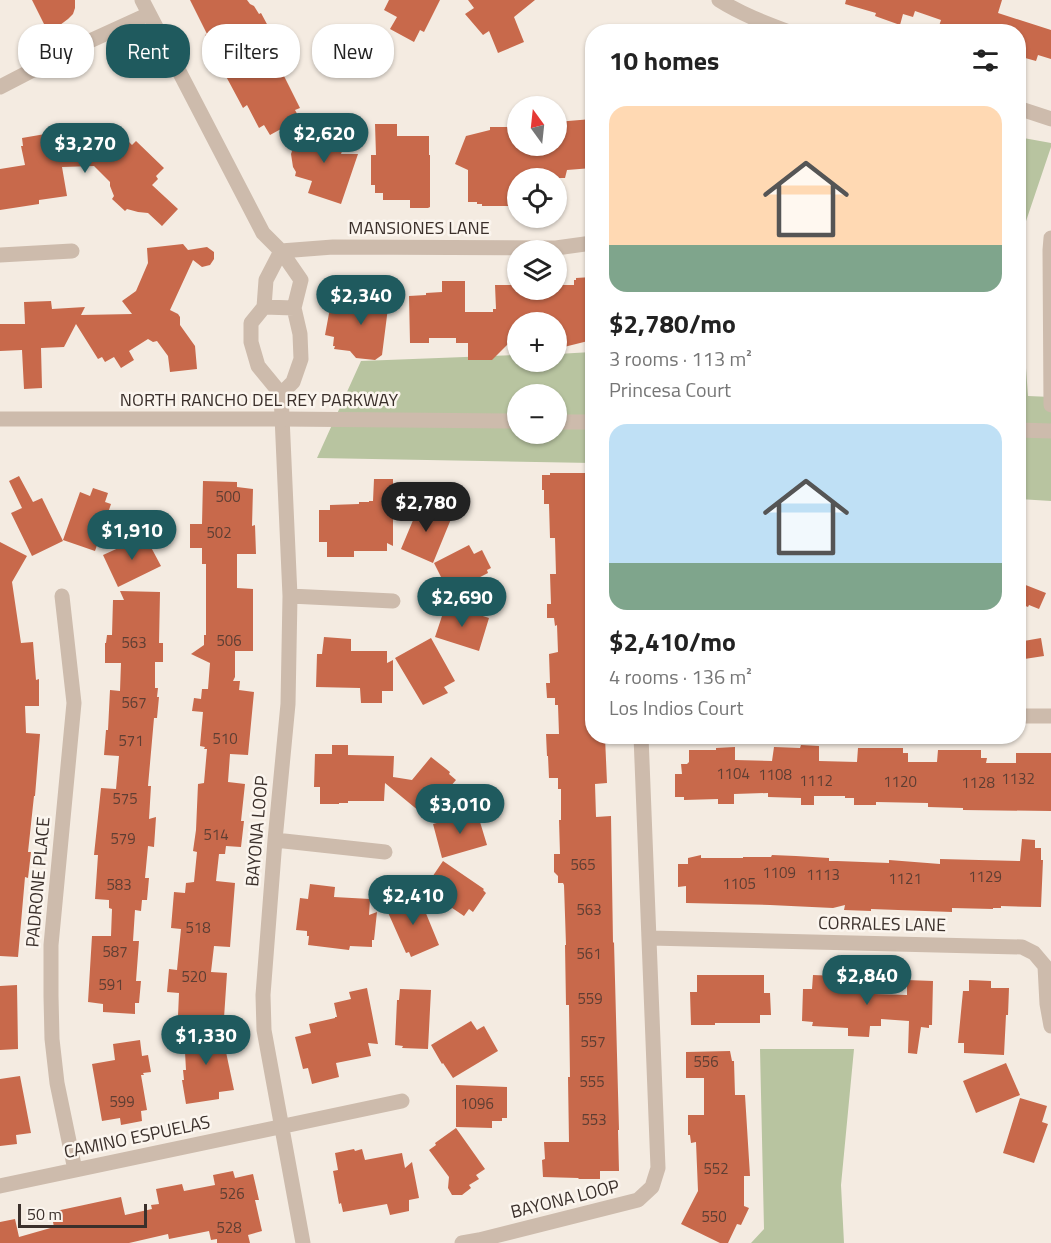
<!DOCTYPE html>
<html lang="en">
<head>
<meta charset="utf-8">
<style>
	:root { --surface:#fff; --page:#f6f6f6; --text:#222; --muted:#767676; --accent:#1f5a5e }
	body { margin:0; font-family:"Titillium Web",sans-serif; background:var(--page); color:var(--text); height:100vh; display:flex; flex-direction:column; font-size:22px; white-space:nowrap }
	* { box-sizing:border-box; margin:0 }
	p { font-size:20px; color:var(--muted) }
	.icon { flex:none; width:33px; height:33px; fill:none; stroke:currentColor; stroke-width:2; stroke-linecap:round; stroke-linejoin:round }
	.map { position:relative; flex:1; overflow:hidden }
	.drawer { position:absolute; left:585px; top:24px; width:441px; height:720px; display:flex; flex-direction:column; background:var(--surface); border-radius:24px; box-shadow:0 2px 4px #0004 }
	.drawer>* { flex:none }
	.banner { position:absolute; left:18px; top:24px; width:477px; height:54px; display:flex; gap:12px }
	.needle { width:39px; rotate:345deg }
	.fabs { position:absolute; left:507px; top:96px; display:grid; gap:12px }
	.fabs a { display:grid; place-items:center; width:60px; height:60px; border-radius:50%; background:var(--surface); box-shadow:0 2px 4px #0004; font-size:30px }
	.scale { position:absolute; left:18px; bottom:15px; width:129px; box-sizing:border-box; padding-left:6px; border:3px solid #3b302b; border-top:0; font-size:16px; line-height:21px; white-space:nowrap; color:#3b302b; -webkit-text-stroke:4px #fbf5ee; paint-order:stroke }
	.price { position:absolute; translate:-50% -51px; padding:0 14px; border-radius:21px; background:var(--accent); color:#fff; font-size:20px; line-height:39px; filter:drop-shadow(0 2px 3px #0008) }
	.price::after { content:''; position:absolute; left:50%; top:36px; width:18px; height:14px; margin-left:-9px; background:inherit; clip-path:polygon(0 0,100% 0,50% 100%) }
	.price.selected { background:#222; color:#fff }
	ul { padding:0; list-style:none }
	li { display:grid; align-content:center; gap:12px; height:318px; padding:0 24px }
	li span { display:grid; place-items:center; height:186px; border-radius:18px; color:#555 }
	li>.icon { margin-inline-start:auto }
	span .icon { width:108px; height:108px; fill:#fffc; stroke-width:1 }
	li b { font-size:26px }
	h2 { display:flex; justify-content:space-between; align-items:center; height:72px; padding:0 24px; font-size:26px }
	.pill { padding:0 21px; border-radius:24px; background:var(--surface); box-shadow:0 2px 4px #0004; font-size:21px; line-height:54px }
	.pill.selected { background:var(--accent); color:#fff }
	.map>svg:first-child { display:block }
</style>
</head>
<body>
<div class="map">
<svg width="1051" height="1243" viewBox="0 0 1051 1243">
	<rect width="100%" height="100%" fill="#f4ebe1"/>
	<path fill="#b8c4a0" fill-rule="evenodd" d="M1018 137 1051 143V147L1019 242Z
		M1018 256 1028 396 1051 397V501L1019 499Z
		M592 352V463L317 458 361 361 517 355 518 362H556L557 354ZM518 394H556V434H518Z
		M760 1049H854L841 1185 844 1243H751L764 1229Z"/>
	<path fill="#c8694b" d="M32 0H75V8L73 14 68 19 60 25 46 28Z
		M190 0H247L250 4 254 6 259 14 261 13 283 54 284 53 292 67 282 72 300 108 295 110 301 121 282 131 281 129 270 135 264 125 259 128 247 105 243 108 221 67 217 69 207 49 211 47 205 35 207 34Z
		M389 0H440L424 32 420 30 414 42 390 29 397 17 384 10Z
		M468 0H535L514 17 524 42 498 53 489 31 483 35 465 14 474 8Z
		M846 0H1002L998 13 1051 30V59L1038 55 1036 61 1018 56V32H939L940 29H938L941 20 915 11 913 17 903 14 900 25 875 16 876 13 845 4Z
		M592 119V168L567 170 565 178H518V201H516V204H512V206H482V204H477V202H468V170L455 164 466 136 490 130V127H518V146H556V122Z
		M302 122 316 150 324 127 348 135 341 154H358L341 204 308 193 312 181 295 176 296 172 293 167 291 154Z
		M375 124H397V136H429V155H430V207L428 208H410V200H383V193H375V185H371V155H376Z
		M51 133V138L97 136 112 151 115 148 117 150 127 140 132 145 136 141 164 168 156 176 158 179 152 185 178 209 162 226 148 213 138 212 127 209 125 211 112 199 114 196 110 186V182L94 166 62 167 67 196 39 200V204L0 210V169L25 165 21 146H23L22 138Z
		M183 244 188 250 207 247 214 252V259L210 265 202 267 193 260 170 310 178 314 180 317V325L195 346 197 369 170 372 168 356 157 341 153 342 148 339 129 351 134 360 121 368 114 357 105 362 102 357 98 359 76 324 64 347 41 348 42 388 24 389 22 350 0 351V324H25L24 302 51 301 52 309 85 307 81 315 132 314 122 301 136 291 148 263 147 248Z
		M592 277V340L556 349V322H518V341H511L492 360H468V343H456V338H429V343H410L409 296 426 295V293L442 292V281H465V312H493V309H496L495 285H516V290H556V285H574V280H576V278Z
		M368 289 390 292 382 355 375 360 356 358 350 351 334 349 335 346H333L334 337 325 335 330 308 333 309V307L343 308 344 304 365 306Z
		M550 473H591V482H592V534H590L589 570 592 572V620H589V626L590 655H592V699H590L591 736 605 737 607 783 595 784 596 817 611 816 613 943 614 942 619 1130H618L619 1171H600V1179H579L578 1178 543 1177 542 1160 545 1159 544 1142H569L568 1077H570L569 1005H566L565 945H566L564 885 563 883H558V876L554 872V854H560L559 820H561V789H558V778H549L548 756H547L546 734H559L558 705H555V698H547L546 683H550L549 654 558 652 557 625 555 626 554 618H547V604H551L550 574H556L555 538H550L549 504H544V490H542V475H550Z
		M19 476 33 502 42 498 63 541 32 556 11 513 22 508 9 481Z
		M374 479H393V546L387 543V551H354V557H327V542H319V510H330V505L359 504V502H369V501H373Z
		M203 481 237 482V487L253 489 252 526 255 525 256 554H237V588L253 589V651H235V677L233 681H240L239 690 254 692 248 755 230 754 228 782 245 784 241 821H244L241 847 226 846 225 854H219L216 881 235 883 230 947 214 946 211 972 227 973 224 1018 178 1016 179 993 167 992 169 969 177 970 181 929 171 928 174 892 185 893 186 883 194 882 197 852 193 851 196 830 198 784 204 783 207 749H204L205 747 200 746 203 712 192 711 194 698 201 699 202 689H208L210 663 191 654 204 645V635H206V564H202V548H190V524H202Z
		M93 488 108 493 105 502 111 504 95 551 63 540 80 492 90 496Z
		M431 505 444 511 442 515 451 519 433 563 401 549 419 506 428 510Z
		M145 536 161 566 118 587 103 555Z
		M0 542 27 556 12 582 21 643 33 642 36 680 39 679V706H25L26 733 40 734 35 796H34L28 852H31L28 878 25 877 18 957 0 956Z
		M469 545 474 554 482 550 491 568 487 570 488 573 449 593 434 563Z
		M1018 582 1046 593 1039 609 1029 605 1028 607 1018 603Z
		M120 591 160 592 159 643H163V662H155V688H158L157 697H159L157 718H154L148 786H151L149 819 156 817 154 847 148 846 145 878H149L147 900H142L141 911 135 910 133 941H139L136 981H141L139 1003H135V1014L103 1012V1004L88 1002 92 936H111L112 909 109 908V900L95 899 98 855H94L101 788 116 789 119 756 104 755 106 730H108L110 690 120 691 121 663H105V643H106L107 635H112L113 600H124Z
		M446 604 489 618 479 651 435 637Z
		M324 637 351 639V651H387V663L393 660V691H382V703H361L360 688 316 687 317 654H322Z
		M431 638 455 681 444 687 448 693 423 705 395 658Z
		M1041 638 1044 656 1018 660V642Z
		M332 745H348V755L394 756 393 777 412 780 431 757 450 772 449 774 456 780 425 816 385 783 384 801H348V803H339V804H320V787H314L315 754H332Z
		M801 745 819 746V761L857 762 858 748H903V753H908V762H937L938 750H981V758H987L986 763H1016V753H1051V811L963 810V808L928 807V803L876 802V805H854V798H845V796H814V805H801V798L768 797V793L734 794V804H718V799L684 800V797H675V774H682L681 764H687L689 762V750H716V748L735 747V760L772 761 774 747 800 748Z
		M477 812 487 845 442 858 433 824Z
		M1022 839 1035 840V848H1041V860H1043L1041 907 1001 906V908H993V909L952 908V912L871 909V911L844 910 845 905 833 908 770 905 686 903V886L678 887V864H688V858L701 855V858H743V857H771L772 855 796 856 829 858V861H837L889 863V860L940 864V859L1020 861Z
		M443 861 484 889 483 890 486 893 473 912 469 909 464 916 424 889Z
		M310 884 335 887 334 897 370 899 369 915 377 912 374 940H372V947L350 946 349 950 308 945 309 936H307V931L296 930 300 898 308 899Z
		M418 894 439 945 411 957 409 952 406 953 386 908Z
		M697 975H764V993H770L771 1015H760V1023H715V1025H691L690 992H697Z
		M813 975 838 976V978L875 979 874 994 907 995V980L933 981 932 1025H929V1028L921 1027 917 1054 908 1053 909 1021 881 1019V1026H870L869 1037 848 1036V1028L812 1026 813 1022 802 1021 803 989H812Z
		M969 980 991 981V988H1009L1008 1015H1006L1004 1055 964 1053V1043H958L963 991H969Z
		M17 985 18 1049 0 1050V986Z
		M367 988 378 1044 368 1043 371 1056 336 1063 339 1077 312 1084 308 1068 303 1069 295 1037 311 1033 309 1024 335 1018V1017H337L334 1003 351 999 349 992Z
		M400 989 431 990 428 1049 402 1048 403 1046 395 1045 397 1000H399Z
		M471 1021 477 1030 484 1026 498 1051 453 1078 443 1063 442 1064 431 1045Z
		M225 1027 226 1052 234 1090 219 1092V1099L186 1104 182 1080H184L183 1070H186L184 1034Z
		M140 1040 142 1056 148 1055 151 1072 143 1073 144 1075H141L147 1110 141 1111 142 1121 121 1125 120 1118 102 1121 92 1064 115 1060 113 1044Z
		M730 1051 732 1061H734L735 1095H745L750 1176H744V1206L749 1208 741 1225 737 1224 728 1243H720L681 1224 698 1191 696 1142 691 1143 690 1135H688V1115H704V1078H686V1052Z
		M1006 1063 1020 1095 976 1113 963 1081Z
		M20 1076 31 1133 16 1135 17 1144 0 1146V1079Z
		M456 1085 507 1087V1118H502V1121H492V1128L456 1127Z
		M1020 1098 1047 1106 1042 1122 1048 1124 1034 1163 1003 1153Z
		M456 1128 485 1169 476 1175 479 1179 469 1185 471 1188 462 1195H452L448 1188 449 1177 429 1150 436 1145 435 1143Z
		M354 1149 355 1151 362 1149 365 1160 402 1153 405 1168 412 1162 419 1198 409 1200V1211L390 1215 387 1204 343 1212 341 1203 339 1204 333 1171 338 1170 335 1153Z
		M233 1171 235 1178 253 1174 259 1200H255L262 1231 248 1235 250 1243H217V1239L211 1240 209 1231 169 1239 168 1234 129 1243H0V1222L15 1219 19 1237 54 1227 51 1212 70 1208 121 1197 125 1215 152 1209 151 1205 159 1204 156 1189 182 1184 184 1191 215 1185 213 1175Z"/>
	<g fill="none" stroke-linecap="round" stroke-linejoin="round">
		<path stroke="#cdbbac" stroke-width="15" d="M142 0 263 233 281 251 301 280 294 308 300 334 301 359 293 382 281 394
			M719 0C741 14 765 23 789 32
			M0 87 81 45 149 14
			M1018 108 1051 119
			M281 251 266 280 264 307 251 323V342L258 366 281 394 290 596 288 704 275 840 263 995 264 1030 303 1243
			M281 251 333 247 556 248 592 243
			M0 255 72 251
			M264 307 294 308
			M62 596 74 703 51 945V996L52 1039 57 1083 75 1170
			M290 596 393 601
			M1018 716H1051
			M275 840 385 852
			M650 938 1022 947 1034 953 1045 966 1047 1004 1051 1026
			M0 1186 402 1101
			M462 1243 479 1240 638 1200 652 1187 658 1168 641 736"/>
		<path stroke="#cdbbac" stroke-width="15" d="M1051 238 1050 250 1051 405
			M0 419H282L518 421
			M556 422H592
			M1018 430 1051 431"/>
	</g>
	<g text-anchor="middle" stroke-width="5" stroke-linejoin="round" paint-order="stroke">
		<g font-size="15" fill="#5e3e33">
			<text x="228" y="502">500</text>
			<text x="219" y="538">502</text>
			<text x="229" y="646">506</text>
			<text x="134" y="648">563</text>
			<text x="134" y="708">567</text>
			<text x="225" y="744">510</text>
			<text x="131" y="746">571</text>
			<text x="733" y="779">1104</text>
			<text x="775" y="780">1108</text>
			<text x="1018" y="784">1132</text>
			<text x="816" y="786">1112</text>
			<text x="900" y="787">1120</text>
			<text x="978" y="788">1128</text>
			<text x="125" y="804">575</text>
			<text x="216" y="840">514</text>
			<text x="123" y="844">579</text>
			<text x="583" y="870">565</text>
			<text x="779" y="878">1109</text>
			<text x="823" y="880">1113</text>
			<text x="985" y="882">1129</text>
			<text x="905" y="884">1121</text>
			<text x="739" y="889">1105</text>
			<text x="119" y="890">583</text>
			<text x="589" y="915">563</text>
			<text x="198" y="933">518</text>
			<text x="115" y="957">587</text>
			<text x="589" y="959">561</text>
			<text x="194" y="982">520</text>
			<text x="111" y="990">591</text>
			<text x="590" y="1004">559</text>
			<text x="593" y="1047">557</text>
			<text x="706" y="1067">556</text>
			<text x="592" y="1087">555</text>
			<text x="122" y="1107">599</text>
			<text x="477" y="1109">1096</text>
			<text x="594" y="1125">553</text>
			<text x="716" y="1174">552</text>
			<text x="232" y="1199">526</text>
			<text x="714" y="1222">550</text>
			<text x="229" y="1233">528</text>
		</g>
		<g font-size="18" fill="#3b302b" stroke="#fbf5ee">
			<text x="419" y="234">MANSIONES LANE</text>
			<text x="259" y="406">NORTH RANCHO DEL REY PARKWAY</text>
			<text transform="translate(257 831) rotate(-85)" y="6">BAYONA LOOP</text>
			<text transform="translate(38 882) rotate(-85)" y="6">PADRONE PLACE</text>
			<text transform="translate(882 924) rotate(1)" y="6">CORRALES LANE</text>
			<text transform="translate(137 1137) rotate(-12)" y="6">CAMINO ESPUELAS</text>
			<text transform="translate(565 1199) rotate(-14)" y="6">BAYONA LOOP</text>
		</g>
	</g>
</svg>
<div class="fabs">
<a><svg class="needle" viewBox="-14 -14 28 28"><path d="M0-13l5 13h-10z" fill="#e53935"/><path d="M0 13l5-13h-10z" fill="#767676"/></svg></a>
<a><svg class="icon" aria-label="locate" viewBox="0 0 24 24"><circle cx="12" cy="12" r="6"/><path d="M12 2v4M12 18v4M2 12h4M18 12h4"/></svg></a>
<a><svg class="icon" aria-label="layers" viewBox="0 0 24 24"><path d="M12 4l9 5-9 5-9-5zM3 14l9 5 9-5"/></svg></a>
<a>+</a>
<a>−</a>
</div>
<div class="scale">50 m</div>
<b class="price" style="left:324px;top:164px">$2,620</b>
<b class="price" style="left:85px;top:174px">$3,270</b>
<b class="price" style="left:361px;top:326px">$2,340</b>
<b class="price selected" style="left:426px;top:533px">$2,780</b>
<b class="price" style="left:132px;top:561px">$1,910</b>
<b class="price" style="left:462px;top:628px">$2,690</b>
<b class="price" style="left:460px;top:835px">$3,010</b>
<b class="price" style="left:413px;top:926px">$2,410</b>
<b class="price" style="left:867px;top:1006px">$2,840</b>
<b class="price" style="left:206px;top:1066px">$1,330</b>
<div class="banner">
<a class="pill">Buy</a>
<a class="pill selected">Rent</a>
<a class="pill">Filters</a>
<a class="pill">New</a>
</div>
<section class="drawer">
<h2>10 homes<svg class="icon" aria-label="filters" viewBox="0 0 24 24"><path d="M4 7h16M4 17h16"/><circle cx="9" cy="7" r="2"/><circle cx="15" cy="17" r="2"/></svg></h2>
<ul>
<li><span style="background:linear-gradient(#ffd9b3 75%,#7fa58c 0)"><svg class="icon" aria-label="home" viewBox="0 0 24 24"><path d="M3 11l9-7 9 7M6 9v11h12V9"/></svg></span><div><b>$2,780/mo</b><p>3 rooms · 113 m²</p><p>Princesa Court</p></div></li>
<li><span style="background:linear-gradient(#bfe0f5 75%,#7fa58c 0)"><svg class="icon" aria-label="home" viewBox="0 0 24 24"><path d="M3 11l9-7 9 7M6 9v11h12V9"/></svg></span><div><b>$2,410/mo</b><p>4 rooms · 136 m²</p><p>Los Indios Court</p></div></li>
</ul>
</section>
</div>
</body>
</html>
